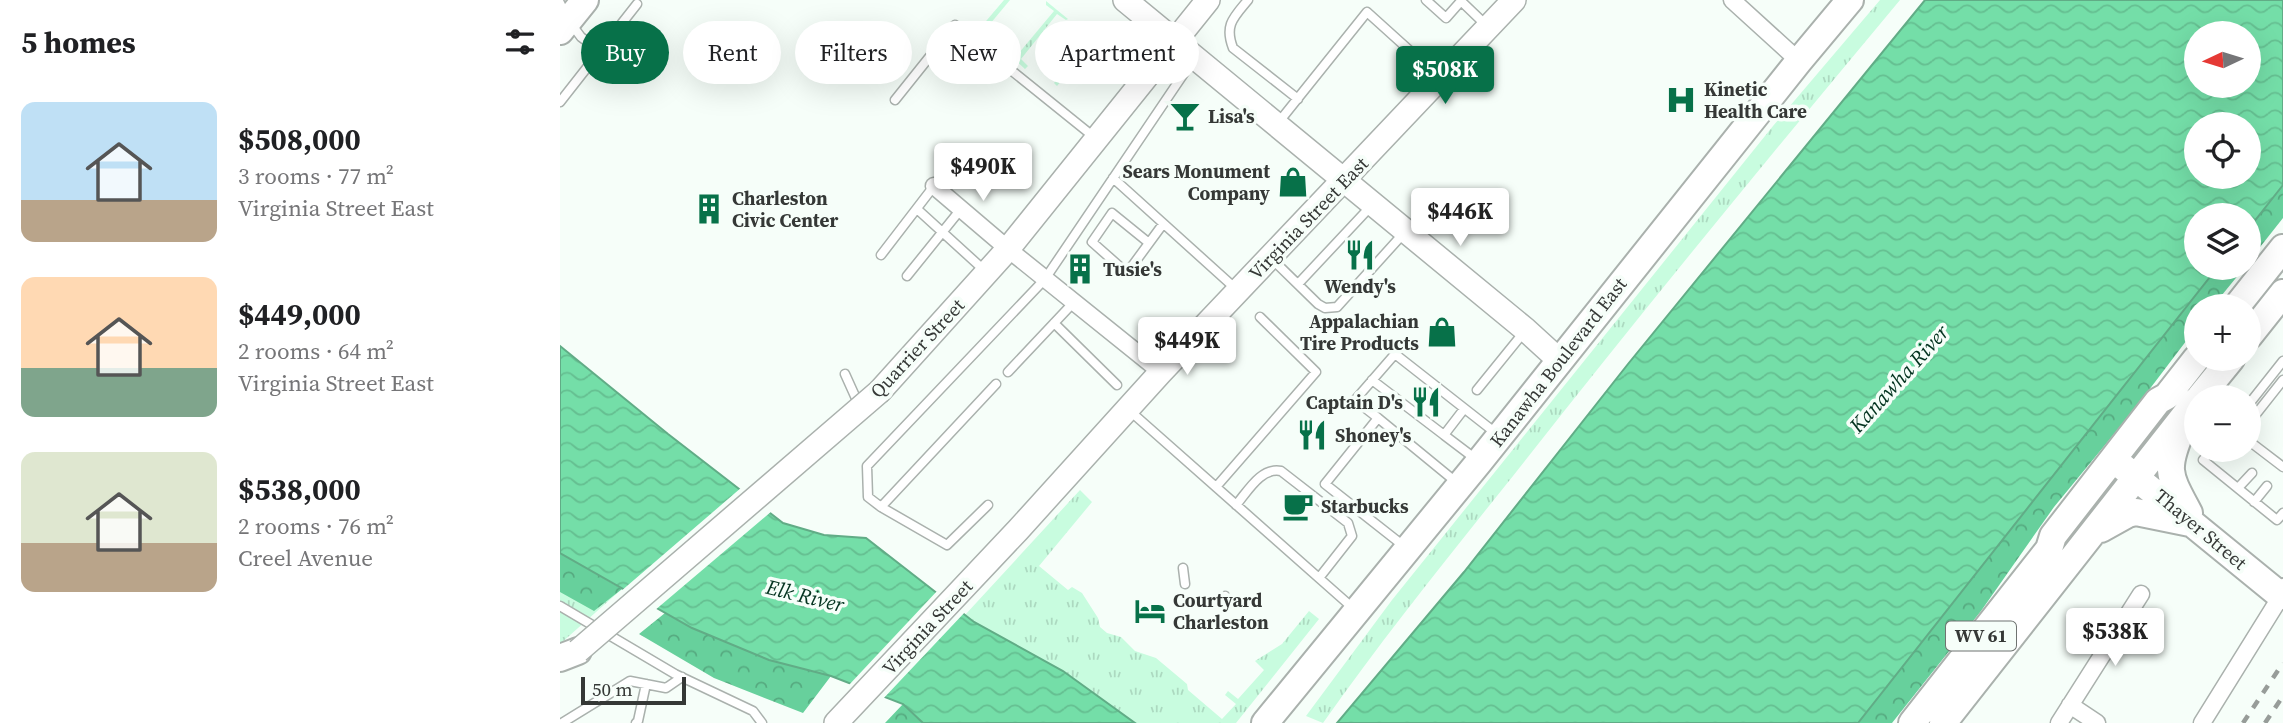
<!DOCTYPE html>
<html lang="en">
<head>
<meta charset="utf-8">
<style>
	:root { --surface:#fff; --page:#f2f2f2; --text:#202124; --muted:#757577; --accent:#077149 }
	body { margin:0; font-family:"Source Serif 4",serif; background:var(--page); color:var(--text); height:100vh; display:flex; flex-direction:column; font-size:26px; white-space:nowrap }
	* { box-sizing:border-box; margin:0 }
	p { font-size:23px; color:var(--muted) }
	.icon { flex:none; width:38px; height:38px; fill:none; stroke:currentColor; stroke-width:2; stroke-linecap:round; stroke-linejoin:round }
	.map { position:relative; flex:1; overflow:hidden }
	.side { display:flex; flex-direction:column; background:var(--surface); width:560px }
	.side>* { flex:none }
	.guide { position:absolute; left:21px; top:21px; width:665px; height:63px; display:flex; gap:14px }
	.needle { width:46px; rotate:266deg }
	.controls { position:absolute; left:1624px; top:21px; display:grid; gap:14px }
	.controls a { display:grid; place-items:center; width:77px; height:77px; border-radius:50%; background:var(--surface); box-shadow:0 7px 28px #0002; font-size:35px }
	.scale { position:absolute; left:21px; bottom:18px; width:105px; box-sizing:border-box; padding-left:7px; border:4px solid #353836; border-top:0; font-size:19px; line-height:24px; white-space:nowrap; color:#353836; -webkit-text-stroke:5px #f6fef9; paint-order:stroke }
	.price { position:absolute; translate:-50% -60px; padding:0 16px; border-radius:7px; background:#fff; color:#222; font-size:23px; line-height:46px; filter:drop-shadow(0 2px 4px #0008) }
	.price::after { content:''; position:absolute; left:50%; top:42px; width:21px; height:16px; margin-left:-10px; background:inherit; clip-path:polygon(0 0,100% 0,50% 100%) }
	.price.selected { background:var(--accent); color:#fff }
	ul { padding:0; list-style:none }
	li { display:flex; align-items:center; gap:21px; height:175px; padding:0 21px }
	li span { display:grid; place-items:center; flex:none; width:196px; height:140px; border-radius:14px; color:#555 }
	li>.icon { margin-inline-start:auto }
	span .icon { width:84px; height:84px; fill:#fffc; stroke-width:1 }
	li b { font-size:30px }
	h2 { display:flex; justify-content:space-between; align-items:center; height:84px; padding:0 21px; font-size:30px }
	.chip { padding:0 24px; border-radius:32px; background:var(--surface); box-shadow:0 7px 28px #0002; font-size:24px; line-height:63px }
	.chip.selected { background:var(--accent); color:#fff }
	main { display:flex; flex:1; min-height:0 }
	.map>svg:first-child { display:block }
</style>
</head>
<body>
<main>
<section class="side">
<h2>5 homes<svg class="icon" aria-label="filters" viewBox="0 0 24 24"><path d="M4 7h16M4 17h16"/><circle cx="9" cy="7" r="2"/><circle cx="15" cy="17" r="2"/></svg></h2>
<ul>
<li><span style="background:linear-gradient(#bfe0f5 70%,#b9a48a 0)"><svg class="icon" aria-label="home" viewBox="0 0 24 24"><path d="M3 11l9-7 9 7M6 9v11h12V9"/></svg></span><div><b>$508,000</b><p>3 rooms · 77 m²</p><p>Virginia Street East</p></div></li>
<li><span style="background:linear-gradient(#ffd9b3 65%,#7fa58c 0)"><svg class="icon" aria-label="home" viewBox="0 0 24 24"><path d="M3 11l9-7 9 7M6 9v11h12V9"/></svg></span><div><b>$449,000</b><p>2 rooms · 64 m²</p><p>Virginia Street East</p></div></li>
<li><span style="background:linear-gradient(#dfe7d0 65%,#b9a48a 0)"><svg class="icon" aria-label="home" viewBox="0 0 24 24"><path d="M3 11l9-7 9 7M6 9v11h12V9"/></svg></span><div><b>$538,000</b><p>2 rooms · 76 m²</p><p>Creel Avenue</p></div></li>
</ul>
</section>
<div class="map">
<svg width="1723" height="723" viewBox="0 0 1723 723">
	<defs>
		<pattern id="grass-tufts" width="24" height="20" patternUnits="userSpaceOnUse" patternTransform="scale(1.75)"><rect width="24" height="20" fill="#c8fcdf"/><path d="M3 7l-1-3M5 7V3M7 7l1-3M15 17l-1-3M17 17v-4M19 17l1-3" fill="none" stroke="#acd9c0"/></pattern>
		<pattern id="forest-crowns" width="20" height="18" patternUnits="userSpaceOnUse" patternTransform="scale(1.75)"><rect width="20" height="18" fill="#67d09c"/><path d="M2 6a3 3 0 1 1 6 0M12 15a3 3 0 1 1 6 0" fill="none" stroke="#56aa80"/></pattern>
		<pattern id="water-waves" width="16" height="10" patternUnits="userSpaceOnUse" patternTransform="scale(1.75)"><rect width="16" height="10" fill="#74dea8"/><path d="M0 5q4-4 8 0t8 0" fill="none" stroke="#65bf91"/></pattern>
	</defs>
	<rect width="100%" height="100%" fill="#f6fef9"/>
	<path fill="url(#grass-tufts)" d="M444 0H450L425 30 433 37 431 40 411 22 414 21 421 27Z
		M1320 0H1340C1209 157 1079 315 953 476 888 557 823 638 763 723L746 716 832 600 1213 126Z
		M486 1 508 19 506 20 497 14 461 59 468 66 465 69 454 59 494 11 486 5Z
		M523 30 543 48 532 43 497 86 494 83 528 39 521 33Z
		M573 35 584 44 575 55 564 46Z
		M520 490 532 502 479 566 508 590 512 587 522 593 538 618 540 627 547 633 561 637 575 651 596 658 627 684 628 690 662 719 676 704 665 695 668 691 678 699 704 670 695 661 722 644 749 611 759 619 676 723H575L503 671 414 622 405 615Z
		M0 553 62 589 0 644Z"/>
	<path fill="url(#forest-crowns)" d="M1723 185V218L1689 261V228Z
		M1657 268H1684L1653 306H1636V328L1573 411 1494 507 1421 611 1332 723H1298Z
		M0 553 62 589 34 611 0 592Z
		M105 613 132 628 209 660 271 676 243 713 154 678 79 634Z
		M343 704 363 723H325Z"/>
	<path fill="url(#water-waves)" stroke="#61ac86" stroke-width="2" fill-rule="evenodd" d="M1365 0H1723V185L1689 228V215H1636V268H1657L1298 723H777L904 572 1068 364ZM1636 33H1689V86H1636ZM1636 124H1689V177H1636Z
		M0 346 108 434 223 523 264 535 306 538 414 622 503 671 575 723H363L343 704 271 676 209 660 132 628 0 553Z"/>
	<path fill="#f6fef9" d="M182 487 212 511 94 611 60 592Z
		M378 590 406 611 322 700 288 686Z"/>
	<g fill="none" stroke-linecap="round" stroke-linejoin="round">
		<g stroke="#aab1ad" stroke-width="11">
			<path id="lane" d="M688 0C674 17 664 25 673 48L738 99
				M866 0 886 18 901 1 927 26
				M0 3 9 21 21 37 40 51 77 4
				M335 100 395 25 534 137
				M0 102 40 51
				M718 123 807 12 879 77
				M553 178 676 289
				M357 209 424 270
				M589 243 552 213 532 242 567 273 603 224
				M321 255 374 186
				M712 259 758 304 765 308 777 307 843 234
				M347 276 401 209
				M738 284 812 205
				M494 323 557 385
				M448 372 514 302
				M285 374 299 405
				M812 380 884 435
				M436 384 321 507 308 497 307 466 485 279 633 60
				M917 390 964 332
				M1689 404 1723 361
				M904 409 884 435 917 460
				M570 411 794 609
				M818 418 795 400 835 354 937 434
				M1689 423 1723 380
				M1689 441 1723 467
				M1652 450 1643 460 1717 520 1723 513
				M656 487 756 372 700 317
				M1678 488 1692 473
				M1694 502 1707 486
				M676 505C688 491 701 467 721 471L788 523 792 536 759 578
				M321 507 387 545 428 505
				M845 547 765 484 818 418 896 482
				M623 568 625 584
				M652 602 665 596
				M0 606 115 674 193 711 202 723
				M2 723 70 681 106 688 122 677
				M76 723 78 721 86 684"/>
		</g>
		<g stroke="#aab1ad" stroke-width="19">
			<path id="street" d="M1172 0 1239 61
				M374 186 448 249 601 372
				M1510 705 1537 723
				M1499 723 1581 594
				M1642 723 1721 596"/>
		</g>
		<g stroke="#aab1ad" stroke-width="26">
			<path id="secondary" d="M565 0 966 330 1000 361
				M320 391 448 249 648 0
				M276 723 458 530 601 372 954 0"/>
		</g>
		<g stroke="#aab1ad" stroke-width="30">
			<path id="primary" d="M0 31 25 0
				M1677 306 1723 248
				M1689 336 1723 293
				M1640 397 1671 359
				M1622 429C1604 471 1609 475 1629 513
				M1563 467 1721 596 1723 592
				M1541 529 1568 514 1576 512 1630 523
				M0 658 18 651
				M705 723 919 462 1239 61 1290 0
				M1352 723 1489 549 1493 536 1598 401 1607 396 1636 359
				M1383 723 1636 401"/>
		</g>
		<use href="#lane" stroke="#fff" stroke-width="8"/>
		<use href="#street" stroke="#fff" stroke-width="16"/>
		<use href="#secondary" stroke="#fff" stroke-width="23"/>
		<use href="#primary" stroke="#fff" stroke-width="26"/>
		<path stroke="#979c99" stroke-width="4.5" stroke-dasharray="9 9" stroke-linecap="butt" d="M1683 723 1723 663
			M1705 723 1723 696"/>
		<g stroke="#aab1ad" stroke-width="26" stroke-linecap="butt">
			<path id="secondary-bridge" d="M18 651 320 391"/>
		</g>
		<use href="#secondary-bridge" stroke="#fff" stroke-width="23"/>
	</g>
	<defs>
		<g id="hospital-bare" transform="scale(2.415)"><path d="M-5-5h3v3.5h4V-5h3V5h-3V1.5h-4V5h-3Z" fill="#077149" stroke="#f6fef9" stroke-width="2.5" paint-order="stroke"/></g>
		<g id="bar-bare" transform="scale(2.415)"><path d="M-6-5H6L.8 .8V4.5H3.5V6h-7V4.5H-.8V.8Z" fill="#077149" stroke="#f6fef9" stroke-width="2.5" paint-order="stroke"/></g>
		<g id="shop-bare" transform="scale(2.415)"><path d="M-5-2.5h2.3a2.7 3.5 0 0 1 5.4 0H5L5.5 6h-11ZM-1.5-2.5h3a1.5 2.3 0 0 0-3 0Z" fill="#077149" stroke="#f6fef9" stroke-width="2.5" paint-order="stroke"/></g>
		<g id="building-bare" transform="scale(2.415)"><path d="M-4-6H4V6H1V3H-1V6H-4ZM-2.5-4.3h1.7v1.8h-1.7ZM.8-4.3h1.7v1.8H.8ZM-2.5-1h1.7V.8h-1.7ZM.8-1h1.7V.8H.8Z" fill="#077149" stroke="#f6fef9" stroke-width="2.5" paint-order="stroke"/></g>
		<g id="restaurant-bare" transform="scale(2.415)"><path d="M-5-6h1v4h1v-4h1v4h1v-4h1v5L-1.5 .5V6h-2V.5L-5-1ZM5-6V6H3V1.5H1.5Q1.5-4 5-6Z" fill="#077149" stroke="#f6fef9" stroke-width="2.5" paint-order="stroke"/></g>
		<g id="cafe-bare" transform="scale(2.415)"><path d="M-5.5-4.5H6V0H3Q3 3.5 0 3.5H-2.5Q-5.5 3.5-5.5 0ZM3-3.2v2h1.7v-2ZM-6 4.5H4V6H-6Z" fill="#077149" stroke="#f6fef9" stroke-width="2.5" paint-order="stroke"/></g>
		<g id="hotel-bare" transform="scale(2.415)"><path d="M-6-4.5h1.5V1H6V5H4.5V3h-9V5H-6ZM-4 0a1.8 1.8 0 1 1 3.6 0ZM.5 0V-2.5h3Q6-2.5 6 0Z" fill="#077149" stroke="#f6fef9" stroke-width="2.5" paint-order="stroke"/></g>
	</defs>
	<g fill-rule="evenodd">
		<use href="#hospital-bare" x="1121" y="100"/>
		<use href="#bar-bare" x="625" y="116"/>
		<use href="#shop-bare" x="733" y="182"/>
		<use href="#building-bare" x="149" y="209"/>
		<use href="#restaurant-bare" x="800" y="255"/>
		<use href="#building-bare" x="520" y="269"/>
		<use href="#shop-bare" x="882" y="332"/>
		<use href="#restaurant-bare" x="866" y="402"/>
		<use href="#restaurant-bare" x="752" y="435"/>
		<use href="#cafe-bare" x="738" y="506"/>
		<use href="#hotel-bare" x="590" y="611"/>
	</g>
	<g text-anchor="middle" stroke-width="7" stroke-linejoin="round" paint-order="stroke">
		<rect fill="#f6fef9" stroke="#6f7370" stroke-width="2" x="1386" y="621.5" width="70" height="29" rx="5"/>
		<g font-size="18" font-weight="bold" fill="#353836">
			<text x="1421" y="642">WV 61</text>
		</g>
		<g font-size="19" font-weight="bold" fill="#353836" stroke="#f6fef9" text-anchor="start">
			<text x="1144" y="96">Kinetic<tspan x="1144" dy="22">Health Care</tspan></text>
			<text x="648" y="123">Lisa's</text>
			<text x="710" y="178" text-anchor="end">Sears Monument<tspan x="710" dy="22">Company</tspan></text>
			<text x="172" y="205">Charleston<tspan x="172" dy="22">Civic Center</tspan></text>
			<text x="543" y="276">Tusie's</text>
			<text x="800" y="293" text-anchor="middle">Wendy's</text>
			<text x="859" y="328" text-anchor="end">Appalachian<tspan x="859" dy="22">Tire Products</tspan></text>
			<text x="843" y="409" text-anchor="end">Captain D's</text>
			<text x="775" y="442">Shoney's</text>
			<text x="761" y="513">Starbucks</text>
			<text x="613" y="607">Courtyard<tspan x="613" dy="22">Charleston</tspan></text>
		</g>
		<g font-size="19" fill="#353836" stroke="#f6fef9">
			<text transform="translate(748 218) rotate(-46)" y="7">Virginia Street East</text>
			<text transform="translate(357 348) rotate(-47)" y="7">Quarrier Street</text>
			<text transform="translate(998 362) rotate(-52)" y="7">Kanawha Boulevard East</text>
			<text transform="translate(1641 529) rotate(40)" y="7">Thayer Street</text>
			<text transform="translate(367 627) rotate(-47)" y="7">Virginia Street</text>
		</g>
		<g font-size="21" font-style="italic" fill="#03331f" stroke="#f6fef9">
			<text transform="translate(1339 379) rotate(-48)" y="7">Kanawha River</text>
			<text transform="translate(245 596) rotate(14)" y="7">Elk River</text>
		</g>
	</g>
</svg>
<div class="controls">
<a><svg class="needle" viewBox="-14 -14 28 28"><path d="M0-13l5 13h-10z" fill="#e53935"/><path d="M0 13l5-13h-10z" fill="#757577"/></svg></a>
<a><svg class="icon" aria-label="locate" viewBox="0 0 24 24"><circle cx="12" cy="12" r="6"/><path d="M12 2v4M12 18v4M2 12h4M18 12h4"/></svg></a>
<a><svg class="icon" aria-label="layers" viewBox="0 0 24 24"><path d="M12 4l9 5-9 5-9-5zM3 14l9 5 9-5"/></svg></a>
<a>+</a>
<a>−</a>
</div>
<div class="scale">50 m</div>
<b class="price selected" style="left:885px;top:106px">$508K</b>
<b class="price" style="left:423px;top:203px">$490K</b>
<b class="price" style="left:900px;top:248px">$446K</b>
<b class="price" style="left:627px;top:377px">$449K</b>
<b class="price" style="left:1555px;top:668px">$538K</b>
<div class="guide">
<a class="chip selected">Buy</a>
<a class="chip">Rent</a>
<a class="chip">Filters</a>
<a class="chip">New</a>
<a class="chip">Apartment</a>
</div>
</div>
</main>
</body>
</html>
